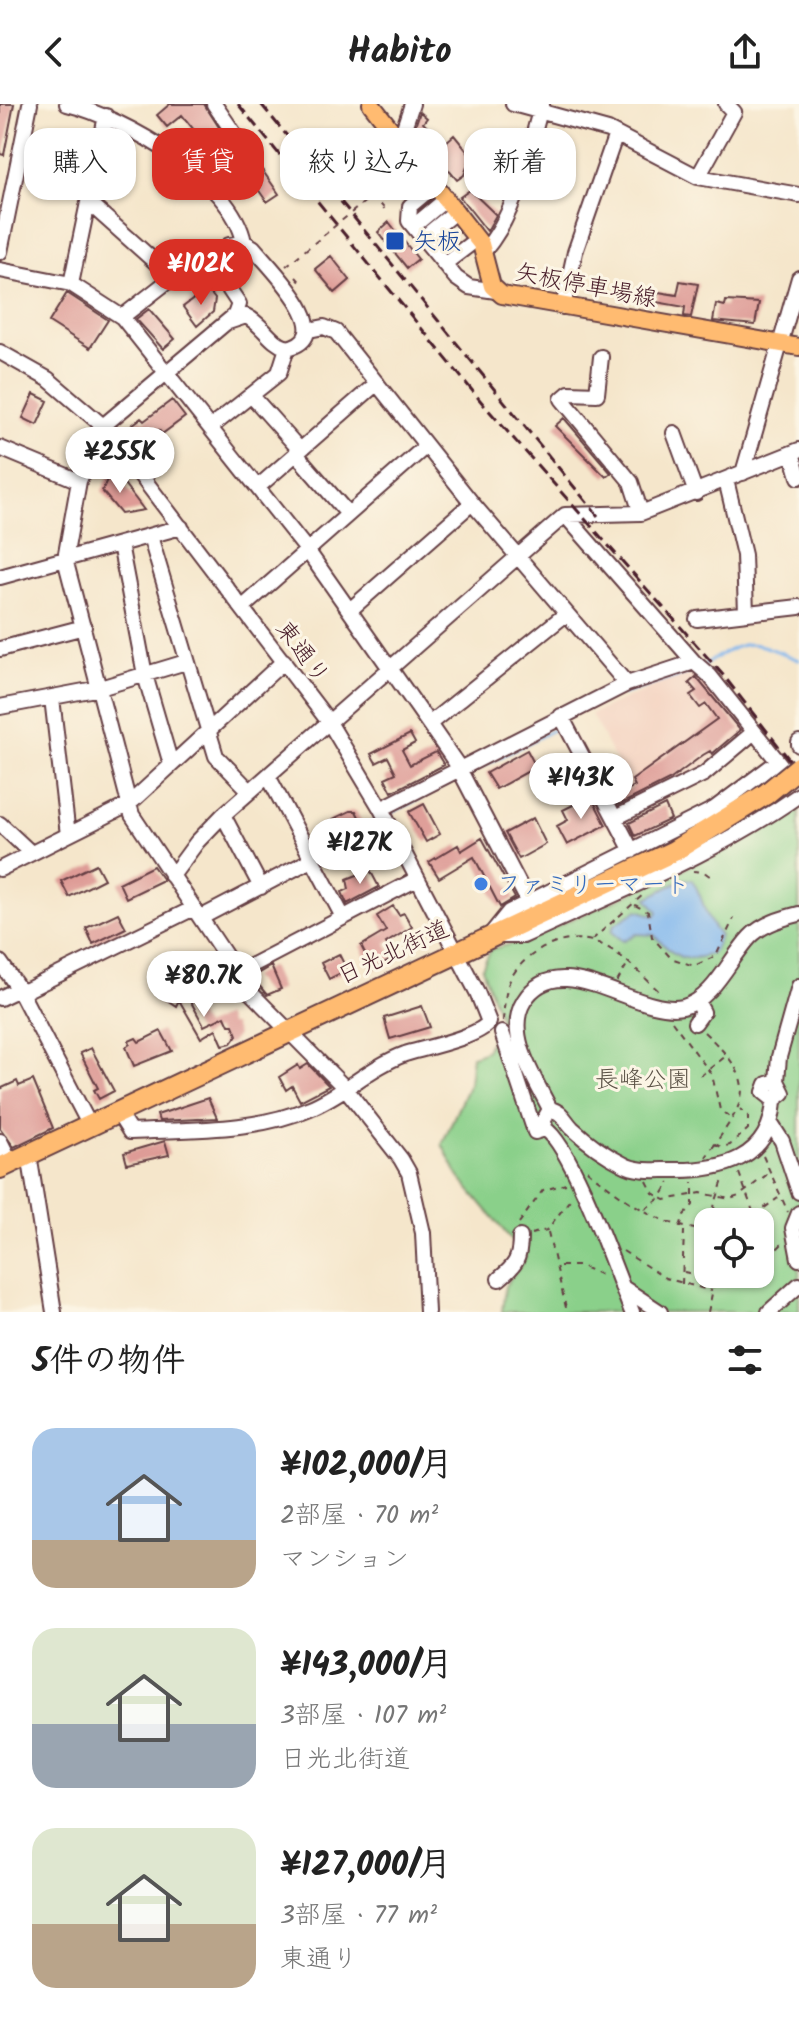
<!DOCTYPE html>
<html lang="ja">
<head>
<meta charset="utf-8">
<style>
	:root { --surface:#fff; --page:#f6f6f6; --text:#222; --muted:#767676; --accent:#d93025 }
	body { margin:0; font-family:Kalam,"Klee One",sans-serif; background:var(--page); color:var(--text); height:100vh; display:flex; flex-direction:column; font-size:30px; white-space:nowrap }
	* { box-sizing:border-box; margin:0 }
	p { font-size:26px; color:var(--muted) }
	.icon { flex:none; width:44px; height:44px; fill:none; stroke:currentColor; stroke-width:2; stroke-linecap:round; stroke-linejoin:round }
	.map { position:relative; height:1208px; overflow:hidden }
	.drawer { display:flex; flex-direction:column; background:var(--surface); flex:1 }
	.drawer>* { flex:none }
	.guide { position:absolute; left:24px; top:24px; width:752px; height:72px; display:flex; gap:16px }
	.tools { position:absolute; left:694px; top:1104px; display:grid; gap:16px }
	.tools a { display:grid; place-items:center; width:80px; height:80px; border-radius:16px; background:var(--surface); box-shadow:0 2px 6px #0004; font-size:40px }
	.price { position:absolute; translate:-50% -68px; padding:0 18px; border-radius:28px; background:#fff; color:#222; font-size:26px; line-height:52px; filter:drop-shadow(0 2px 4px #0008) }
	.price::after { content:''; position:absolute; left:50%; top:48px; width:24px; height:18px; margin-left:-12px; background:inherit; clip-path:polygon(0 0,100% 0,50% 100%) }
	.price.current { background:var(--accent); color:#fff }
	ul { padding:0; list-style:none }
	li { display:flex; align-items:center; gap:24px; height:200px; padding:0 32px }
	li span { display:grid; place-items:center; flex:none; width:224px; height:160px; border-radius:24px; color:#555 }
	li>.icon { margin-inline-start:auto }
	span .icon { width:96px; height:96px; fill:#fffc; stroke-width:1 }
	li b { font-size:34px }
	h2 { display:flex; justify-content:space-between; align-items:center; height:96px; padding:0 32px; font-size:34px }
	.tag { padding:0 28px; border-radius:24px; background:var(--surface); box-shadow:0 2px 6px #0004; font-size:28px; line-height:72px }
	.tag.current { background:var(--accent); color:#fff }
	header { display:flex; justify-content:space-between; align-items:center; height:104px; padding:0 32px; background:var(--surface); font-size:36px; font-weight:700 }
	.map>svg:first-child { display:block }
</style>
</head>
<body>
<header><svg class="icon" aria-label="back" viewBox="0 0 24 24"><path d="M15 5l-7 7 7 7"/></svg>Habito<svg class="icon" aria-label="share" viewBox="0 0 24 24"><path d="M12 15V3M7 8l5-5 5 5M5 13v7h14v-7"/></svg></header>
<div class="map">
<svg width="799" height="1208" viewBox="0 0 799 1208">
	<rect width="100%" height="100%" fill="#fcf5e5"/>
	<filter id="ink" filterUnits="userSpaceOnUse"><feTurbulence type="fractalNoise" baseFrequency=".0125" numOctaves="2"/><feDisplacementMap in="SourceGraphic" scale="16" xChannelSelector="R" yChannelSelector="G"/><feConvolveMatrix kernelMatrix="1 2 1 2 8 2 1 2 1" color-interpolation-filters="sRGB"/></filter>
	<filter id="wash" filterUnits="userSpaceOnUse"><feTurbulence type="fractalNoise" baseFrequency=".006" numOctaves="4" result="noise"/><feDisplacementMap in="SourceGraphic" scale="32" xChannelSelector="R" yChannelSelector="G"/><feGaussianBlur stdDeviation="1.8" result="paint"/><feColorMatrix in="noise" values="0 0 0 0 0 0 0 0 0 0 0 0 0 0 0 0 0 1.4 0 .05"/><feComposite in="paint" operator="in"/></filter>
	<g filter="url(#wash)">
		<rect width="100%" height="100%" fill="#f5e6cb"/>
		<path fill="#f4d3c1" d="M694 565 707 573 750 627 701 667 638 699 591 610Z"/>
		<path fill="#8ad08a" stroke="#6a785a" stroke-width="2" fill-rule="evenodd" d="M799 697V1208H502L505 1182 526 1153 458 1072 442 1040 469 980 472 952 486 947 500 914 482 864 491 845 524 837C616 794 717 758 799 697ZM708 1118H760V1170H708Z"/>
		<path fill="#7eb6ee" stroke="#646a8c" stroke-width="2" d="M684 775 692 776C704 793 704 815 720 832L713 849C681 861 675 852 654 831L637 830 623 837 612 828 614 821 638 806 655 812 658 808 647 794Z"/>
		<g fill="none" stroke-linecap="round" stroke-linejoin="round">
			<path stroke="#7eb6ee" stroke-width="3" d="M704 561C750 532 749 536 799 556
				M622 590 695 567
				M465 671 555 625
				M391 709 459 674
				M352 729 380 714
				M312 749 341 734"/>
		</g>
		<g id="blocks">
			<path fill="#de9b96" d="M0 0H14L4 51 0 50Z
				M170 0H204L229 39 203 62 186 43 199 32 182 11 167 23 157 11Z
				M420 8 427 14 423 19 445 39 454 31 471 52 464 71 457 76 431 45 412 31Z
				M124 35 134 44 117 62 108 53Z
				M253 53 279 90 267 98 241 61Z
				M470 86 496 111 487 127 460 93Z
				M389 118 418 155 407 164 378 128Z
				M331 152 350 176 335 189 315 165Z
				M680 177 698 180 691 213 684 212 685 203 656 198 658 188 677 191Z
				M207 185 215 195 213 208 197 222 183 203Z
				M67 189 108 216 90 244 49 218Z
				M726 197 759 199 755 221 713 217 716 200 725 202Z
				M149 205 175 235 163 245 136 215Z
				M34 290 48 297 37 321 23 314Z
				M172 296 185 313 162 330 159 326 139 342 131 332 136 327 132 321 141 314 144 317Z
				M564 314 611 369 606 373 555 322Z
				M112 364 144 406 121 410 102 387Z
				M696 573 740 626 712 650 710 647 703 651 671 675 619 701 614 692 635 682 632 676 717 615 706 600 700 604 690 591 696 587 689 579Z
				M410 630 415 639 402 646 410 661 436 648 444 661 392 688 385 674 396 669 388 653 376 659 371 650Z
				M527 646 536 663 496 685 486 669Z
				M591 692 606 721 567 741 557 722 568 716 563 706Z
				M424 700 440 730 426 738 409 708Z
				M665 701 671 715 635 732 629 719Z
				M350 707H356L362 719 352 726 362 749 348 756 329 717Z
				M533 714 546 740 519 755 505 729Z
				M482 734 515 794 500 803 474 753 439 774 429 758 458 741 461 747Z
				M96 760 104 775 69 793 61 777Z
				M153 762 163 776 126 794 119 779Z
				M370 766 379 783 347 800 342 788 349 785 347 775Z
				M393 802 399 811 404 809 412 823 386 839 394 854 373 866 361 842 386 827 377 812Z
				M118 809 126 824 93 840 86 824Z
				M339 850 347 866 329 875 321 859Z
				M271 862 281 885 267 891 252 873Z
				M177 882 185 887 204 922 225 912 229 921H233L237 931 231 939 223 941 216 925 201 934 179 896 176 902 167 896Z
				M422 902 430 923 390 935 384 914Z
				M161 927 172 947 134 962 126 943 130 940 129 937 136 934 139 938Z
				M91 944 114 987 99 995 94 986 98 984 80 949Z
				M308 960 329 982 300 997 292 982 286 986 279 973 298 961 300 965Z
				M33 976 53 1024 14 1043 0 1024V985L17 977 19 982Z
				M208 994 217 1014 159 1017 157 1011Z
				M165 1037 169 1051 127 1060 124 1049Z"/>
		</g>
	</g>
	<g filter="url(#ink)">
		<use href="#blocks" fill-opacity="0" stroke="#643d43" stroke-width="2"/>
		<g fill="none" stroke-linecap="round" stroke-linejoin="round">
			<g stroke="#643d43" stroke-width="18">
				<path id="minor" d="M67 0C125 14 232 76 244 138
					M513 0 608 26 698 73 799 91
					M400 36 412 0
					M698 73 734 8 726 0
					M205 74 242 41 214 0
					M435 81 410 102 409 117 456 174 469 183 496 187
					M88 98 172 173
					M414 122 446 95
					M423 134 456 107
					M484 147C517 110 528 47 542 0
					M0 148 30 0
					M444 160 477 135
					M0 166 71 180 122 213 307 446 429 620 456 659 529 799
					M71 180 106 12
					M563 203 575 148 616 30
					M122 213 195 156H216
					M228 218 246 212C263 220 269 238 287 244 342 232 270 164 253 143L244 138 229 141 216 156 217 167 239 200 235 211 103 322 79 377 65 455 132 711 249 887 346 985 401 1055 409 1069 423 1129 427 1208
					M309 226 324 223 336 228 472 399 627 580
					M0 248 48 275 103 322 329 618 381 705 477 888 489 918C479 933 425 944 405 950 370 963 344 990 310 1004 256 1028 188 1025 130 1028L118 1009
					M601 253 597 290 569 289 562 295 631 378 641 409
					M251 291 300 346
					M211 323 279 269 287 244
					M674 329 696 389
					M0 344 79 377
					M792 349 799 373
					M297 351 348 410
					M743 369 799 174
					M726 376 744 451 746 509
					M258 383 377 279
					M150 432 216 652 250 687
					M120 440 145 571 171 660
					M0 473 181 423
					M242 504 426 342
					M350 506 472 399
					M697 515 799 503
					M0 545 84 523
					M694 558 710 572 784 665
					M52 594 68 731
					M0 603 100 584 186 558
					M561 612 632 747
					M429 620 566 510
					M799 638V641
					M268 672 343 813
					M381 705 627 580 694 558 565 411
					M223 711 261 783
					M615 714 704 670 754 628
					M0 720 31 749
					M0 765 128 701 284 557
					M172 772 197 738 223 711 565 411 641 409 799 346
					M202 813 311 756
					M492 829 509 808 714 705 777 658
					M498 832H523C616 788 714 751 799 691
					M0 858 19 885 90 1022
					M237 869 417 775
					M21 889 192 805
					M0 894 19 885
					M695 919 703 908 697 897
					M502 929 535 1028 545 1025
					M777 977 767 980 764 988 774 996 783 989 777 977 779 953 799 882
					M774 996C771 1056 721 1067 671 1066 655 1066 637 1068 623 1060 605 1051 587 1038 572 1024 564 1016 563 1008 550 1005 535 975 504 929 524 897 559 840 637 913 683 903 713 896 730 854 750 833 762 820 783 814 799 810
					M550 1005 544 1016 545 1025C572 1041 617 1171 632 1208
					M771 1020 782 1037 799 1088
					M0 1037 11 1059
					M29 1050 54 1208
					M799 1109 793 1124 799 1155
					M499 1175C516 1161 520 1155 520 1133
					M622 1183 660 1208
					M769 1208 799 1181"/>
			</g>
			<g stroke="#643d43" stroke-width="20">
				<path id="major" d="M371 0 481 140 492 182 502 191 799 243"/>
			</g>
			<g stroke="#643d43" stroke-width="24">
				<path id="highway" d="M0 1064 674 747 766 690"/>
			</g>
			<path stroke="#643d43" stroke-width="2" stroke-dasharray="6 6" stroke-linecap="butt" d="M373 91 387 108
				M296 173 303 181
				M693 767 704 768 714 775
				M635 801 648 808 652 833 671 854 694 862 716 852 734 814
				M592 836 644 790
				M617 878 628 859
				M503 917C504 904 505 885 511 874 526 846 568 827 598 839 623 849 641 871 661 889
				M672 917 712 971 720 1006 731 1014
				M704 928C762 982 746 995 706 1053
				M700 972 726 952
				M715 1040 721 1043 730 1041 748 1025V1012L740 1005
				M763 1052 788 1108
				M587 1066C622 1094 662 1125 708 1126
				M739 1069 755 1113
				M647 1077 653 1089 665 1096 701 1089 730 1095 739 1092 769 1069
				M645 1105 660 1094 670 1078
				M719 1118 714 1103 724 1073
				M745 1118 778 1094
				M519 1119 543 1086 566 1080
				M680 1123 684 1111 693 1101V1078
				M548 1128 567 1208
				M531 1130 547 1126 572 1093
				M623 1147 665 1174 712 1187
				M760 1161 782 1140
				M560 1162H580L604 1172
				M684 1168 715 1175 744 1170
				M682 1180 684 1127
				M708 1208 715 1176"/>
			<use href="#minor" stroke="#fff" stroke-width="14"/>
			<use href="#major" stroke="#ffbb71" stroke-width="16"/>
			<use href="#highway" stroke="#ffbb71" stroke-width="20"/>
			<path stroke="#4a1f2b" stroke-width="3" stroke-dasharray="12 6" stroke-linecap="butt" d="M238 0 484 301 723 571 799 668
				M261 0 598 412"/>
			<g stroke="#643d43" stroke-width="24" stroke-linecap="butt">
				<path id="highway-bridge" d="M766 690 799 663"/>
			</g>
			<path stroke="#643d43" stroke-width="2" stroke-dasharray="6 6" stroke-linecap="butt" d="M286 162 373 91"/>
			<use href="#highway-bridge" stroke="#ffbb71" stroke-width="20"/>
		</g>
	</g>
	<rect fill="#1a4fb4" stroke="#fcf5e5" stroke-width="3" x="385" y="127" width="20" height="20" rx="4"/>
	<circle fill="#3f7fe0" stroke="#fcf5e5" stroke-width="3" cx="481" cy="780" r="8"/>
	<g text-anchor="middle" stroke-width="6" stroke-linejoin="round" paint-order="stroke">
		<g font-size="24" fill="#164399" stroke="#fcf5e5" text-anchor="start">
			<text x="413" y="145">矢板</text>
		</g>
		<g font-size="24" fill="#4a1f2b" stroke="#fcf5e5">
			<text transform="translate(586 181) rotate(11)" y="8">矢板停車場線</text>
			<text transform="translate(303 548) rotate(53)" y="8">東通り</text>
			<text transform="translate(393 848) rotate(-25)" y="8">日光北街道</text>
		</g>
		<g font-size="24" fill="#366cbe" stroke="#fcf5e5" text-anchor="start">
			<text x="497" y="788">ファミリーマート</text>
		</g>
		<g font-size="24" fill="#5d5448" stroke="#fcf5e5">
			<text x="643" y="983">長峰公園</text>
		</g>
	</g>
</svg>
<div class="tools">
<a><svg class="icon" aria-label="locate" viewBox="0 0 24 24"><circle cx="12" cy="12" r="6"/><path d="M12 2v4M12 18v4M2 12h4M18 12h4"/></svg></a>
</div>
<b class="price current" style="left:201px;top:203px">¥102K</b>
<b class="price" style="left:120px;top:391px">¥255K</b>
<b class="price" style="left:581px;top:717px">¥143K</b>
<b class="price" style="left:360px;top:782px">¥127K</b>
<b class="price" style="left:204px;top:915px">¥80.7K</b>
<div class="guide">
<a class="tag">購入</a>
<a class="tag current">賃貸</a>
<a class="tag">絞り込み</a>
<a class="tag">新着</a>
</div>
</div>
<section class="drawer">
<h2>5件の物件<svg class="icon" aria-label="filters" viewBox="0 0 24 24"><path d="M4 7h16M4 17h16"/><circle cx="9" cy="7" r="2"/><circle cx="15" cy="17" r="2"/></svg></h2>
<ul>
<li><span style="background:linear-gradient(#a9c7e8 70%,#b9a48a 0)"><svg class="icon" aria-label="home" viewBox="0 0 24 24"><path d="M3 11l9-7 9 7M6 9v11h12V9"/></svg></span><div><b>¥102,000/月</b><p>2部屋 · 70 m²</p><p>マンション</p></div></li>
<li><span style="background:linear-gradient(#dfe7d0 60%,#9aa5b1 0)"><svg class="icon" aria-label="home" viewBox="0 0 24 24"><path d="M3 11l9-7 9 7M6 9v11h12V9"/></svg></span><div><b>¥143,000/月</b><p>3部屋 · 107 m²</p><p>日光北街道</p></div></li>
<li><span style="background:linear-gradient(#dfe7d0 60%,#b9a48a 0)"><svg class="icon" aria-label="home" viewBox="0 0 24 24"><path d="M3 11l9-7 9 7M6 9v11h12V9"/></svg></span><div><b>¥127,000/月</b><p>3部屋 · 77 m²</p><p>東通り</p></div></li>
</ul>
</section>
</body>
</html>
